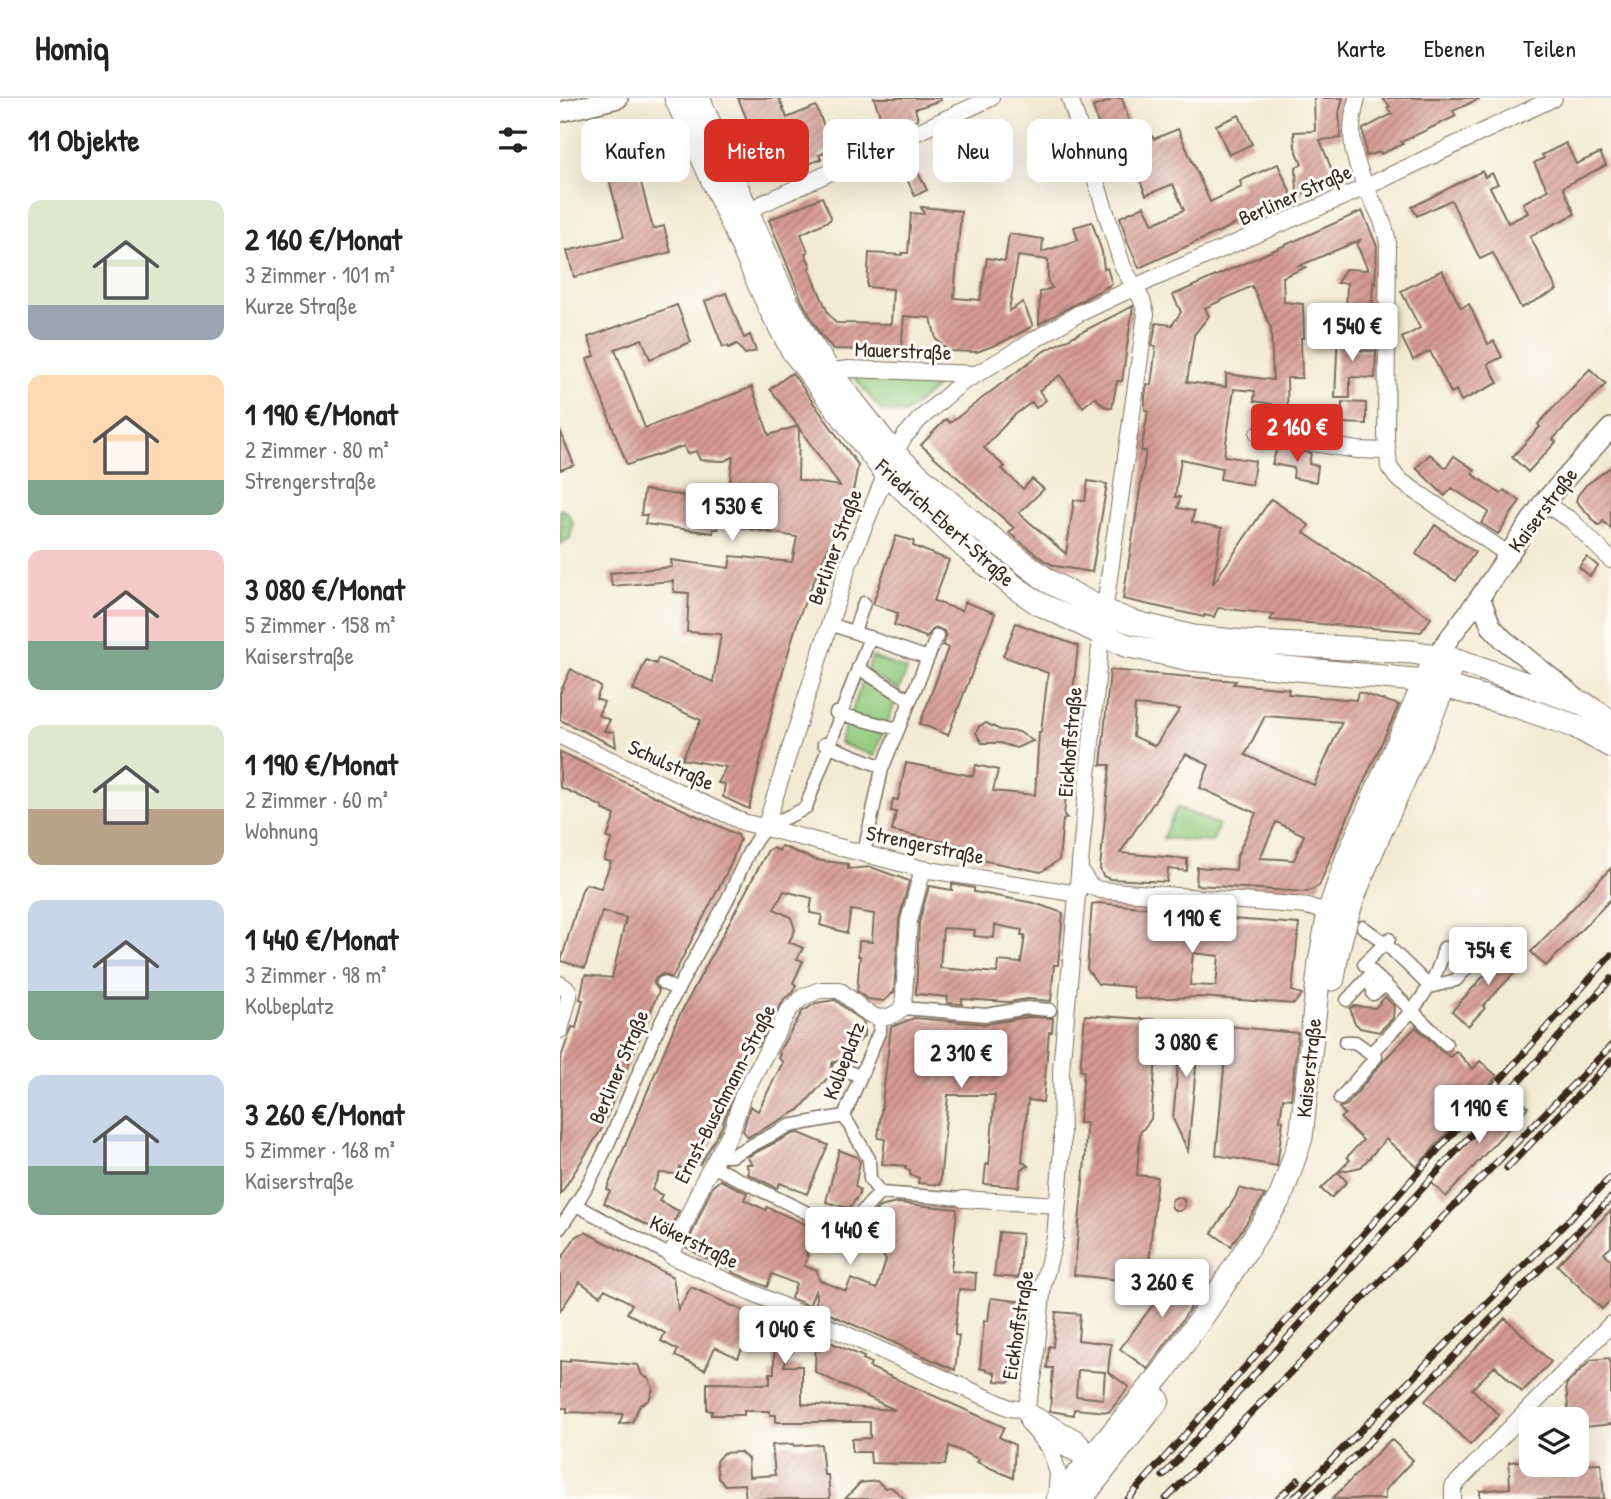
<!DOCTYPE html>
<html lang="de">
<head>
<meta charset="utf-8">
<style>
	:root { --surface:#fff; --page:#f6f6f6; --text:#222; --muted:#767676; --line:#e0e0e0; --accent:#d93025 }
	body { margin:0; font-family:"Patrick Hand",sans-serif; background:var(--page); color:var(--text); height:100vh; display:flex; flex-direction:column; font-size:26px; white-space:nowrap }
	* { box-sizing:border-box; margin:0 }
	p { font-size:23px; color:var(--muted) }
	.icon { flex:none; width:38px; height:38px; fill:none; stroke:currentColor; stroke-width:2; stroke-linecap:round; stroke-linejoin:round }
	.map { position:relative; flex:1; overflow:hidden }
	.side { display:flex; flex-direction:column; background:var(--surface); width:560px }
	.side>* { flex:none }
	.hud { position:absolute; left:21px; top:21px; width:665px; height:63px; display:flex; gap:14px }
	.buttons { position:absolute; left:959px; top:1309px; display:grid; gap:14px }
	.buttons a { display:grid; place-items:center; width:70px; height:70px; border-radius:14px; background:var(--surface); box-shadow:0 7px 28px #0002; font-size:35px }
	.price { position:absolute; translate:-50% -60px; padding:0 16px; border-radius:7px; background:#fff; color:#222; font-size:23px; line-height:46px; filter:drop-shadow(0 2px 4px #0008) }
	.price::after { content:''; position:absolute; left:50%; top:42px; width:21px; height:16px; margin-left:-10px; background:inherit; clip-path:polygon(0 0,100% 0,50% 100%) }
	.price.current { background:var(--accent); color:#fff }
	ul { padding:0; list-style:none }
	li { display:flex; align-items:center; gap:21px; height:175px; padding:0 28px }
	li span { display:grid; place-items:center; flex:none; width:196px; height:140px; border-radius:14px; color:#555 }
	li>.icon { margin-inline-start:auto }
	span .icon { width:84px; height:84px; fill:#fffc; stroke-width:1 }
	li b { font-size:30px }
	h2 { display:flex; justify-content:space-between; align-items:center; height:84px; padding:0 28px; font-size:30px }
	.pill { padding:0 24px; border-radius:14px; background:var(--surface); box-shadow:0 7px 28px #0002; font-size:24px; line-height:63px }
	.pill.current { background:var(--accent); color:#fff }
	header { display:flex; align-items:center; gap:42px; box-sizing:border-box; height:98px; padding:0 35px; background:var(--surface); border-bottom:2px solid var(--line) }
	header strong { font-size:33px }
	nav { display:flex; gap:38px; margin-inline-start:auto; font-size:24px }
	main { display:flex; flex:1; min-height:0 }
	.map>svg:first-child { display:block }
</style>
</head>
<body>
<header>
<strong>Homiq</strong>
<nav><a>Karte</a><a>Ebenen</a><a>Teilen</a></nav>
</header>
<main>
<section class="side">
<h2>11 Objekte<svg class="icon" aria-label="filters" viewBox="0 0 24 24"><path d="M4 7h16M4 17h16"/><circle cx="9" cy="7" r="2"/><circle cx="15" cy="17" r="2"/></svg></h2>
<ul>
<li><span style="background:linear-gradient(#dfe7d0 75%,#9aa5b1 0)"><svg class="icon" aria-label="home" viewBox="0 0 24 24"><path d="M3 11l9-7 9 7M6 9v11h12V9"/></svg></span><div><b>2 160 €/Monat</b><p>3 Zimmer · 101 m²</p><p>Kurze Straße</p></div></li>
<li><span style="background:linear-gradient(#ffd9b3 75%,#7fa58c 0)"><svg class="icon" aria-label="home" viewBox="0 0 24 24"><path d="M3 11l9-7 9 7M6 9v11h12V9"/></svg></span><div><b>1 190 €/Monat</b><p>2 Zimmer · 80 m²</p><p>Strengerstraße</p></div></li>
<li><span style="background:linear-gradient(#f6c9c9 65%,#7fa58c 0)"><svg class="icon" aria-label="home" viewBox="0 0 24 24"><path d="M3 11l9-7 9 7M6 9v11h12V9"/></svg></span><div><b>3 080 €/Monat</b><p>5 Zimmer · 158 m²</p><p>Kaiserstraße</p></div></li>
<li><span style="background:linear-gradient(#dfe7d0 60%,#b9a48a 0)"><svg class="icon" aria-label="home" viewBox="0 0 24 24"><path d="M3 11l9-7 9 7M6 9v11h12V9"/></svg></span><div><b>1 190 €/Monat</b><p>2 Zimmer · 60 m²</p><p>Wohnung</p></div></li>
<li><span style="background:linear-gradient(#c9d6e8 65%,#7fa58c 0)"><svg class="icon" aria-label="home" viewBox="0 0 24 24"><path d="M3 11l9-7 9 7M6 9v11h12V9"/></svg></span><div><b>1 440 €/Monat</b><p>3 Zimmer · 98 m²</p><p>Kolbeplatz</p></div></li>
<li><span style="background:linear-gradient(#c9d6e8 65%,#7fa58c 0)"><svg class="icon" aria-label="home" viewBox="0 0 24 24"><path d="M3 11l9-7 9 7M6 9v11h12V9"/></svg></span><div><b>3 260 €/Monat</b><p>5 Zimmer · 168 m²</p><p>Kaiserstraße</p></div></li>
</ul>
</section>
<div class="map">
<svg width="1051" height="1401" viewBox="0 0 1051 1401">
	<defs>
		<pattern id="park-tufts" width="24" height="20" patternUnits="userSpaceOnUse" patternTransform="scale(1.75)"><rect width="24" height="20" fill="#92cb7e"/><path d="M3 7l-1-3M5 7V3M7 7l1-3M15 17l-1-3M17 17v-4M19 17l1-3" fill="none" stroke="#7fae6c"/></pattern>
		<pattern id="building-hatch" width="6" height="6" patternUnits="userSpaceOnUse" patternTransform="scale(1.75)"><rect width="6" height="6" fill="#d59a93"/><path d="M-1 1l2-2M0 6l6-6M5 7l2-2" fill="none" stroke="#ae7e77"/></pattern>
	</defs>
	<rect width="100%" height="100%" fill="#fdfcf7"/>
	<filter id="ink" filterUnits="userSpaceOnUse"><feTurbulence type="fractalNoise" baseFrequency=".0143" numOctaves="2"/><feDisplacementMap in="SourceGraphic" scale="14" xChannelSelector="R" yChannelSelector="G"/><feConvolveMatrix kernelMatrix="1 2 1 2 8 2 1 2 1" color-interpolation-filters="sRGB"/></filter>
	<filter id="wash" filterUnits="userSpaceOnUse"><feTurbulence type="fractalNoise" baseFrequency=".00686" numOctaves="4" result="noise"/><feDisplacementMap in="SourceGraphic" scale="28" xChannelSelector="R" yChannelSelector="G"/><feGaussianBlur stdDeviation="1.57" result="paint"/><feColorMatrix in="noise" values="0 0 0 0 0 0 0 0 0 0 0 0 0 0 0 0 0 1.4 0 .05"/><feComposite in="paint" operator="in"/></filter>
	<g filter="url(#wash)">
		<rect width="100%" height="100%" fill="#f3ead3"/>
		<path fill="#92cb7e" stroke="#667a4e" stroke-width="2" d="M292 276 388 279 345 316 321 313Z
			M312 559 347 572 339 592 307 573Z
			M305 577 338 596 327 626 290 618Z
			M288 622 325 629 314 658 279 645Z
			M617 709 659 727 652 744 603 740Z"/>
		<path fill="url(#park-tufts)" stroke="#667a4e" stroke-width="2" d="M0 411 7 414 13 426 10 440 0 446Z"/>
		<g id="blocks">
			<path fill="url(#building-hatch)" fill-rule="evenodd" d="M178 0H219L227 20 256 8 273 51 259 57 261 61 211 81Z
				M314 0H380L381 2 355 11 358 21 325 32Z
				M548 0H562L575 43 592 38 594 41 618 31 650 104 682 89 680 83 718 66 733 100 579 170 568 145 560 119 584 108 593 126 624 112 613 86 586 97 576 73 548 82 540 55 546 52 533 9 550 3Z
				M754 0H783L779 15 781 40 760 42 775 80 737 98 736 69 742 66 735 49 734 34 755 33Z
				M822 0H921L893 13 896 18 841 44 843 46 821 56 820 54 806 58 803 31 832 16 827 10 830 8Z
				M679 17 692 46 669 57 656 27Z
				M404 30 414 52 397 60 386 38Z
				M67 31 93 131 104 128 111 154 14 179 7 153 64 139 38 38Z
				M1006 45 1016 66 1040 55 1046 67 1003 89 1015 116 970 138 997 192 961 210 933 155 920 161 891 102 857 118 852 109 922 73 925 79 932 75 938 86 930 89 948 125 968 115 963 105 988 92 974 65 984 60 982 57Z
				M346 51 367 92 355 98 346 79 336 84 325 61Z
				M262 99 271 119 270 122 241 136 248 154 245 155 251 169 249 170 268 215 276 225 331 226 333 191 307 189 309 155 342 157V155H348L351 115 364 116 361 109 401 113 394 200 420 202 427 160 445 163 449 136 483 141 482 154 518 142 514 129 532 124 542 154 544 171 547 170 552 186 479 226 480 194 492 190 488 184V162L458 158 449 213 463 204 473 228 443 244 417 254 388 253 376 241 371 220 344 218 341 253 273 251 261 237 242 203 209 122Z
				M802 113 817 148 815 187 813 182 812 214H786L787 185H777L785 171 808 172 797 147 800 142 739 168 746 169 723 179 724 204 743 206 744 240H741L742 280H727L728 330 713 328 712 306 694 303 695 293 674 291 664 358 695 363 692 387 660 381 662 370 621 361 615 399H620L618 410 634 413 632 424 662 430 653 486 711 401 749 427 744 435 871 520 861 534 710 522 714 516 658 510 654 519 644 517V519L563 501 586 353H581L588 313 585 312V298L587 286 591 287 596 249 592 248 596 225 612 227 621 214 613 197ZM692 188 711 230 713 282 666 276V289L627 284 634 237 649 218 645 210Z
				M882 172 901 210 909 206 928 246 934 243 942 259 928 266 938 285 901 303 896 292 891 295 870 253 853 262 842 240 860 230 841 193Z
				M166 195 184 240 190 237 196 253 185 256 177 246 169 250 168 248 163 249 145 203Z
				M117 207 131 244 90 261 82 241 55 251 85 330 192 289 209 337 238 328 210 291 232 275 298 367 291 404 282 424H280L277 433 271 443 239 518 215 600 189 711 163 699 165 686 158 685 166 669 122 661 141 622 73 592 86 562 96 566 98 560 153 584 161 536 127 534 129 495 114 494 113 483 52 488 50 475 112 469 111 462 169 470 171 458 232 464 237 439 156 425 158 431H153V435L85 426 87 417H81L84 392 167 404 173 359 164 363 140 362 136 353 127 356 124 348 67 367 27 261 35 258 28 239ZM239 330 280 388 238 382Z
				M573 208 562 283H557L552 310 544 308 535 299 523 309 500 277 479 293 486 302 476 310 472 304 452 319 424 350 445 369 442 371 463 391 472 381 484 391 459 415 506 456 514 402 525 403 528 383 547 386 532 474 495 468 485 463 449 435 454 430 361 347 386 321 390 325 484 253Z
				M778 232 795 233V252L816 253 815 280 790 279V300H775Z
				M1030 271 1046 286 993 341 996 344 968 374 952 359 980 329 978 326Z
				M782 304 806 305V326L782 325Z
				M0 332 14 367 0 372Z
				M717 350 751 355 749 366 758 368 756 384 733 380 734 370 712 366Z
				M870 356 886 370 894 358 915 372 912 376 941 396 944 392 960 403 938 436 921 425 929 414 892 390 885 398 856 370Z
				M1051 369V431L1043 423 1039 428 1016 403 1018 397 1026 387Z
				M875 427 915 454 896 483 856 456Z
				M336 438 354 443 353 448 389 462 374 503 402 513 405 504 435 515 388 637 360 626 388 550 383 547 386 538 384 533 375 529 365 541 366 539 334 527 338 515 313 506Z
				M1027 459 1038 468 1030 478 1019 469Z
				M456 525 518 548 506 659 510 660 504 717 507 720 503 722 499 762 481 774 397 757 400 747 332 733 336 714 331 713 333 701 338 702 346 665 413 678 416 667 438 672 433 693 475 697 479 634H481L488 575 443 558Z
				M11 571 41 589 36 601 44 604 38 617 50 622 44 633 54 634 56 649 0 622V595Z
				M550 572 676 583 673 586 729 591 728 596 796 602 798 594 839 607 782 732 759 788 747 794 636 787 637 769 676 772 677 758 696 715 640 690 649 667 626 656 560 755 627 761V773L608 771 607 784 550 781 543 778 540 771 550 667H541ZM575 607 620 611 595 648 573 638ZM705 618 782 624 754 687 685 657ZM716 724 744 737 734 762 700 760Z
				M426 625 440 632 459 634 473 643 456 650 440 645H422L416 635 419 628Z
				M0 654 178 737 180 742 170 768 112 880 103 876 95 881 94 886 99 893 41 1032 0 1097V962L12 929 16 930 23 902 20 901 25 877 52 880 66 820 42 813 25 870 1 863 22 792 26 786 41 790 51 764 44 762 52 741 47 740 55 717 42 711 43 709 0 689Z
				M221 748 256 762 288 766V771L311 769 349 783 339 822 334 894 324 903 307 901 297 893 300 858H298L299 843 312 844 314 816 291 812 287 835 260 827 262 817 250 815 252 800 224 793 214 811 231 819 235 832 229 844 243 850 237 861 243 863 233 885 236 887 233 894 224 901 198 948 188 943 166 984 176 988 162 1028 140 1067 134 1064 128 1073 120 1069 117 1076 100 1075 92 1092 102 1097 99 1103 119 1113 108 1138 44 1105 50 1093 47 1091 117 922 208 752 212 750 219 753Z
				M1051 770V801L986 868 971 854Z
				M392 786 414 790V794L474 805 503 815 498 867H494L491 903 467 901 449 904 402 901V906L387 905 388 899 356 896 359 825 369 788 392 792ZM435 827 462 832 461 837H465L461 865 438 863 437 875 380 870 383 830 415 832 414 838 434 840Z
				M538 805 603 811 602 816 739 826 732 893 742 896 734 906 641 899 575 901 573 889 538 886 527 871 532 806ZM633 855 659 858 656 888 630 887Z
				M949 850 964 865 923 908 925 910 908 928 892 913Z
				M825 899 834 908 833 920 819 934 800 930 794 924 790 910 794 908 815 910Z
				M275 902 304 925V938L282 962 273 964 270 971 272 975 239 1012 188 1039 183 1033 190 1008 198 1013 223 964 218 960 220 956 218 955 242 914 256 905Z
				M525 917 599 922 591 1021 580 1035 577 1077 597 1079 587 1185 514 1177 525 1062 526 1025H519L524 973 520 972Z
				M468 919 493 920 492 934H489L483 1004 468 1002 462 1063 468 1068 461 1071 459 1089 424 1086 426 1066 429 1067 435 997H388L380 1087 358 1085 359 1080 350 1077V1072L345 1071 346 1068 322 1066 325 1041 318 1040 331 929 354 920 426 926Z
				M622 924 640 926 628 1053 613 1021Z
				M668 928 738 935 731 1001 723 1000 720 1022 723 1023 717 1068 656 1057Z
				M856 929 880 952 890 959 896 953 913 971 920 963 937 978 857 1069 826 1041 801 1069 778 1074 787 1084 771 1100 761 1091 790 1062 787 1059 803 1042 780 1020 785 1016 779 1010 787 1007 824 962Z
				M953 995 968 1009 886 1099 871 1084Z
				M239 1035 268 1047 247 1096 220 1085 217 1090 188 1076 189 1073 186 1066H192L187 1059 232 1036Z
				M279 1052 297 1059 300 1064 295 1088 300 1092 299 1097 289 1110 266 1104Z
				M160 1082 187 1095 184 1102 206 1112 207 1109 256 1131 246 1157 248 1158 244 1168 257 1172 259 1182 286 1193 291 1181 317 1191 326 1162 322 1156V1152L309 1142 307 1136 299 1131 319 1109 337 1105 397 1111 391 1173 416 1175 415 1192 399 1191 395 1232V1237L399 1238 395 1272 256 1210V1191L249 1208 231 1200 236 1186 212 1176 207 1189 172 1174 173 1172 143 1159 126 1149 152 1089Z
				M679 1090 705 1097 671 1148 652 1135 675 1100Z
				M611 1106a7 7 0 1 1 14 0a7 7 0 1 1-14 0Z
				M1051 1112V1149L1044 1155 1051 1162V1202L1042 1211 997 1167Z
				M25 1134 113 1179 118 1212 131 1189 210 1225 211 1222 238 1233 224 1268H242V1306L335 1312 255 1274 256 1238 304 1259 303 1261 311 1265 309 1269 444 1329 439 1339 455 1347 453 1380 417 1364 419 1361 389 1348 385 1367 311 1365 310 1354H292V1341L310 1340V1324H216V1317H210V1313H184V1317H151L152 1313 147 1312V1285L210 1286V1275H214V1251L187 1240 178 1260 155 1249 145 1272 115 1258 118 1252 101 1243 105 1235 67 1215 72 1206 45 1191 40 1198 20 1184 0 1213V1163L16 1138Z
				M439 1134 462 1136 458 1180 434 1178Z
				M610 1174 621 1182 631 1179 643 1192 588 1271 560 1251 600 1197 596 1195Z
				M431 1200 467 1204 463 1267H461L460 1276H449V1284L435 1283V1275L420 1270 424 1223H428Z
				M496 1214 520 1216 518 1242 551 1246 548 1274 569 1289 549 1314 514 1311V1317L490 1313 493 1270H487L489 1248 493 1249ZM518 1272 545 1274 543 1301 516 1298Z
				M945 1220 991 1264 962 1294 935 1268 912 1291 939 1317 910 1347 865 1303Z
				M1049 1260 1051 1267V1326L1017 1330V1321H1009L1006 1287 1031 1262Z
				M10 1261 78 1267 82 1277 89 1281 93 1291 89 1302 80 1307 72 1324 59 1326 63 1316 7 1314V1310H0V1263L10 1264Z
				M831 1341 853 1362 825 1392V1401H772Z
				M234 1346V1348L261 1346 264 1377H268L270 1401H186L184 1386 165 1387 158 1380 156 1363 163 1355 180 1354 188 1361 189 1379 215 1377 212 1347Z
				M971 1362V1367L1041 1365 1044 1401H920V1393L950 1390 949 1364Z
				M317 1383 325 1390 331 1389 345 1401H285L300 1385Z"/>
		</g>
	</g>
	<g filter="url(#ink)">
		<use href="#blocks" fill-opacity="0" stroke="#7b6d5d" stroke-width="2"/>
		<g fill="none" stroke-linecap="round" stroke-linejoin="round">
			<g stroke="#7b6d5d" stroke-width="15">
				<path id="pedestrian" d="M270 526 368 560
					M294 534 304 505
					M298 570 350 602
					M276 615 338 631
					M264 646 323 669
					M304 755 322 671 377 538
					M803 829 825 845 870 889 896 882 929 845
					M884 850C879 875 867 893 852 913L886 946
					M103 885 118 892
					M812 890 826 887 813 896
					M787 902 813 874
					M343 910 426 917 467 910 490 912
					M785 944H795L815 958
					M811 955 852 913 804 866 829 841
					M279 970 300 978
					M780 1001 816 959
					M284 1018 320 932V921
					M159 1058H171L229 1028 284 1018
					M152 1068 286 1134 294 1122 320 1095 310 1081 309 1061 284 1018
					M320 1095 403 1101
					M16 1107 111 1158
					M0 1130C50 1061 69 988 106 914 124 878 145 842 165 806 178 783 186 750 205 731 212 723 235 718 246 709L310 539
					M286 1134 300 1141"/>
			</g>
			<g stroke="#7b6d5d" stroke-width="18">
				<path id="minor" d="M797 0C786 40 794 64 811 100 819 115 826 129 828 146L826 338 829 369 838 381 949 457
					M178 117 431 0
					M269 273 290 271 416 276
					M698 336 797 352 826 353
					M983 405 1011 422 1051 462
					M0 638 183 724 363 771 518 796
					M205 730 289 465 334 356 344 339 359 322 400 286 518 216 590 182 806 89 994 0
					M363 771 349 823 343 910C315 934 302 908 279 892H260L243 899 229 912 182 999 172 1032 143 1084 111 1158 450 1310 466 1312 516 1340 538 1364
					M520 772 530 788 540 792 746 808 769 814 773 821
					M0 886 8 892 9 899 0 932
					M403 1101 497 1107
					M483 1339 516 1356 531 1359
					M496 1401 498 1376 494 1362 489 1350 468 1324 466 1312 474 1275 483 1187 495 1140 502 1050 501 972 541 537 586 216 582 202 563 169 510 0
					M893 1401V1389L1051 1226"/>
			</g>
			<g stroke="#7b6d5d" stroke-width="22">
				<path id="tertiary" d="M0 14 58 0
					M920 499 931 528 943 541 1017 601
					M876 558 920 499 983 405 1051 330"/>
			</g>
			<g stroke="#7b6d5d" stroke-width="25">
				<path id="secondary" d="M116 0 210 210 233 253 325 374 407 451 456 490 478 505 565 547 630 561 866 583 959 609 1015 628 1051 648
					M138 0 227 205 249 244 269 273 334 356 420 431 488 483 545 513 572 524 633 539 684 544 852 554 894 561 1024 606 1051 624
					M773 881C780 824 802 775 825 723 847 674 870 625 889 574
					M498 1401 603 1274 649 1209 721 1098 741 1040 760 864 769 814 787 761 871 570
					M521 1401 598 1302"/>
			</g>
			<use href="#pedestrian" stroke="#fff" stroke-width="12"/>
			<use href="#minor" stroke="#fff" stroke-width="16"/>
			<use href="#tertiary" stroke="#fff" stroke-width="19"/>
			<use href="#secondary" stroke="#fff" stroke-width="23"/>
			<g stroke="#3b2a1e" stroke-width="7">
				<path id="rail" d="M947 1070 1051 963
					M603 1378 1051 881
					M568 1401 1051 857
					M606 1401 1051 948
					M718 1401 738 1382
					M733 1401 1051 1079
					M746 1401 785 1368 1051 1100"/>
			</g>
			<use href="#rail" stroke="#fdfcf7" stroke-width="4.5" stroke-dasharray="13" stroke-linecap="butt"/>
		</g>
	</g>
	<g text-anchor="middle" stroke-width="6" stroke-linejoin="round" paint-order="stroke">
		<g font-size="21" fill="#3b2a1e" stroke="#fdfcf7">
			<text transform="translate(735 97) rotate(-24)" y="7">Berliner Straße</text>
			<text transform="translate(343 253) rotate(2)" y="7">Mauerstraße</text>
			<text transform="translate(983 412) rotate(-53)" y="7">Kaiserstraße</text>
			<text transform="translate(385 425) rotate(42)" y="7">Friedrich-Ebert-Straße</text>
			<text transform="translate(275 449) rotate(-70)" y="7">Berliner Straße</text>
			<text transform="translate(510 644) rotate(-85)" y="7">Eickhoffstraße</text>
			<text transform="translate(111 667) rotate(25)" y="7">Schulstraße</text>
			<text transform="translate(365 747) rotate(12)" y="7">Strengerstraße</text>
			<text transform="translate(284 963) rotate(-69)" y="7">Kolbeplatz</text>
			<text transform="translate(59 969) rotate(-67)" y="7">Berliner Straße</text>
			<text transform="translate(749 970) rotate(-84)" y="7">Kaiserstraße</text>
			<text transform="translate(165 996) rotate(-63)" y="7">Ernst-Buschmann-Straße</text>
			<text transform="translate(134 1144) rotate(26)" y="7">Kökerstraße</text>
			<text transform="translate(458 1227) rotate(-81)" y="7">Eickhoffstraße</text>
		</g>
	</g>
</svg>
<div class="buttons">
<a><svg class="icon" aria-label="layers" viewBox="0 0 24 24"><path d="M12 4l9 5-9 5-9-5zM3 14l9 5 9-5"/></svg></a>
</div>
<b class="price" style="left:792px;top:265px">1 540 €</b>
<b class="price current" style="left:737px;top:366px">2 160 €</b>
<b class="price" style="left:172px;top:445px">1 530 €</b>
<b class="price" style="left:632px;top:857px">1 190 €</b>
<b class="price" style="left:928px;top:889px">754 €</b>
<b class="price" style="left:626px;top:981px">3 080 €</b>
<b class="price" style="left:401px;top:992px">2 310 €</b>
<b class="price" style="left:919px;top:1047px">1 190 €</b>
<b class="price" style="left:290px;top:1169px">1 440 €</b>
<b class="price" style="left:602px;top:1221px">3 260 €</b>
<b class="price" style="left:225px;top:1268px">1 040 €</b>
<div class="hud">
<a class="pill">Kaufen</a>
<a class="pill current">Mieten</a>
<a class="pill">Filter</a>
<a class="pill">Neu</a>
<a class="pill">Wohnung</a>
</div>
</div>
</main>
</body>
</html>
